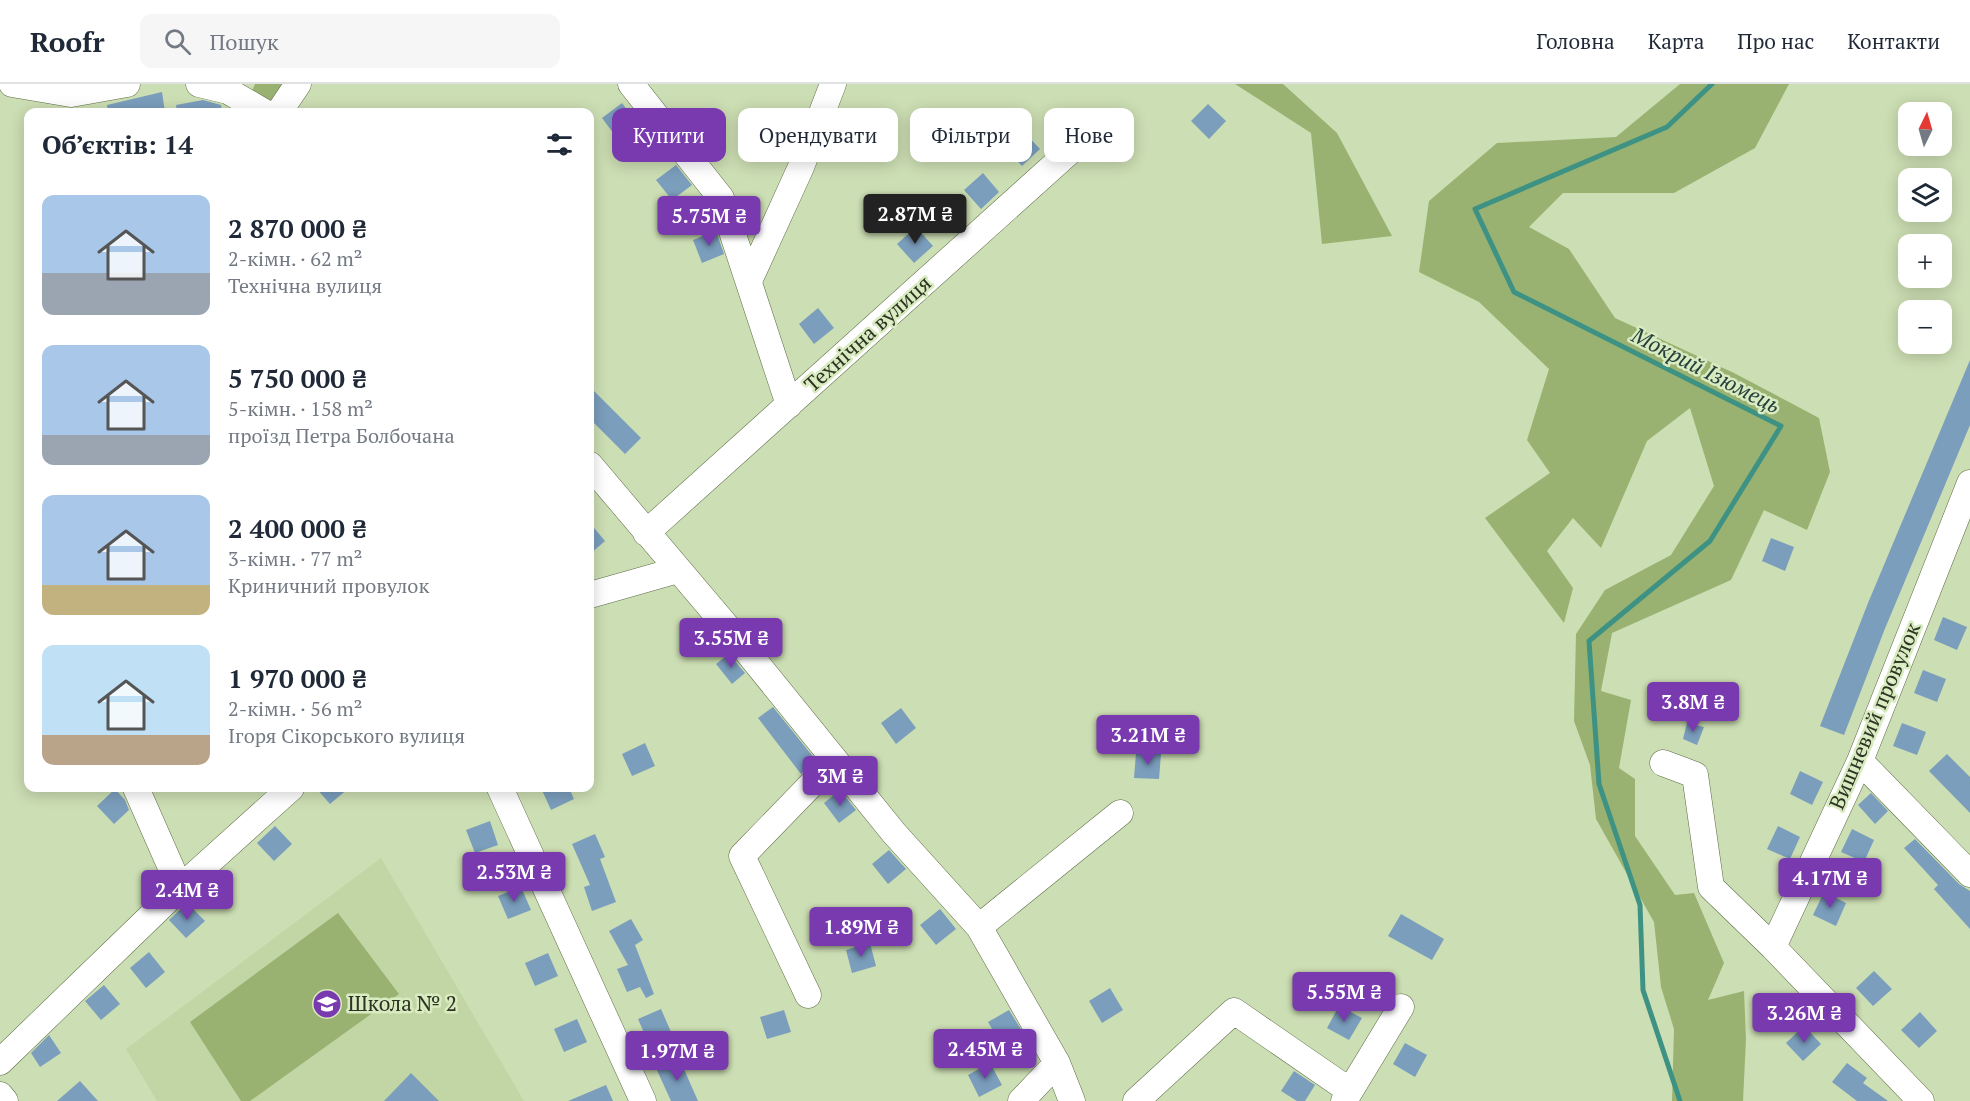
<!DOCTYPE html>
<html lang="uk">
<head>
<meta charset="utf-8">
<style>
	:root { --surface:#fff; --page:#f6f6f7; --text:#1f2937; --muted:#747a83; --line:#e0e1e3; --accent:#7a3aaf }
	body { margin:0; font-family:"PT Serif",serif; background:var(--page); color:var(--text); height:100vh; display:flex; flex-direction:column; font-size:22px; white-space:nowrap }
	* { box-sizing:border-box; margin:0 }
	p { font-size:20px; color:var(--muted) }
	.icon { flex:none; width:33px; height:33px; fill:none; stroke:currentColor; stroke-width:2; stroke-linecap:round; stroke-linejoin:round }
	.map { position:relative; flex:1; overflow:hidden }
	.sheet { position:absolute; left:24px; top:24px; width:570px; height:684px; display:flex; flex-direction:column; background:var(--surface); border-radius:12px; box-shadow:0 3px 15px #0003 }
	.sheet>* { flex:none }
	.top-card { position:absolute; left:612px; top:24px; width:570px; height:54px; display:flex; gap:12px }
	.needle { width:39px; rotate:5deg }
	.controls { position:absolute; left:1898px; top:18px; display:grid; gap:12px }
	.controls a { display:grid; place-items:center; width:54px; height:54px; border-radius:12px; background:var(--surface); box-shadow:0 3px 15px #0003; font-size:30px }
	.price { position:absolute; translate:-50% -51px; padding:0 14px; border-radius:6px; background:var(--accent); color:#fff; font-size:20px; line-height:39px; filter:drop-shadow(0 2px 3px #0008) }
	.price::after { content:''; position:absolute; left:50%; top:36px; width:18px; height:14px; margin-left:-9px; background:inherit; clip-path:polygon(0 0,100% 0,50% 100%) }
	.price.current { background:#222; color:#fff }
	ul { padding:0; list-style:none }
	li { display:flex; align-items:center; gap:18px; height:150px; padding:0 18px }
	li span { display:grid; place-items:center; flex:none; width:168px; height:120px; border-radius:12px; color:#555 }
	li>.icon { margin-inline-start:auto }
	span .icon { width:72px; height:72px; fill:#fffc; stroke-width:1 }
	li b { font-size:26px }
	h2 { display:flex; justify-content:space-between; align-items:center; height:72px; padding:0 18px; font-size:26px }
	.chip { padding:0 21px; border-radius:12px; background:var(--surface); box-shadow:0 3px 15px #0003; font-size:21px; line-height:54px }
	.chip.current { background:var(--accent); color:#fff }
	header { display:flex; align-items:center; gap:36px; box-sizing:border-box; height:84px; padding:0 30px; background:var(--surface); border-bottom:2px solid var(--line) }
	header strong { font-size:28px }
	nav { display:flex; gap:33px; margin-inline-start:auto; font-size:21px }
	.search { width:420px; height:54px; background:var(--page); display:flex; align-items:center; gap:15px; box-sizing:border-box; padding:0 21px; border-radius:12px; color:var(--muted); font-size:22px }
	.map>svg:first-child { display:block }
</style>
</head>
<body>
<header>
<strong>Roofr</strong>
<div class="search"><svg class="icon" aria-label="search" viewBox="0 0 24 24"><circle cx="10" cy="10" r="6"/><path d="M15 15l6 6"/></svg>Пошук</div>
<nav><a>Головна</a><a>Карта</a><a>Про нас</a><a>Контакти</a></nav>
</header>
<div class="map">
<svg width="1970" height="1017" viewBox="0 0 1970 1017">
	<rect width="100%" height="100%" fill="#ccdeb3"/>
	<path fill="#c1d6a4" d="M381 774 524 1017H157L126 965Z"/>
	<path fill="#99b271" d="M255 0H283L272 18 252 7Z
		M1235 0H1283L1337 49 1392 152 1322 160 1311 49Z
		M1680 0H1789L1755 64 1674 109H1563L1529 143 1569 165 1615 234 1734 289 1819 334 1830 388 1807 446 1764 426 1731 496 1612 549 1601 607 1631 616 1619 684 1635 695V752L1675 811 1694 809 1724 879 1708 916 1744 907 1746 955 1743 1017H1672L1674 945 1661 903 1654 838 1596 735 1590 681 1574 637 1576 550 1605 506 1671 471 1714 402 1690 324 1647 357 1601 464 1573 434 1547 467 1573 504 1564 539 1485 434 1550 389 1527 356 1549 285 1479 218 1419 188 1429 117 1497 59 1616 53Z
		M338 829 399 910 250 1017H241L190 938Z"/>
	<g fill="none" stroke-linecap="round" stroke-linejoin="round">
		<path stroke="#3e9284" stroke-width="5" d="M1680 1017 1643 906 1640 821 1599 700 1589 557 1710 457 1781 342 1514 208 1475 125 1667 43 1712 0"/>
	</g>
	<path fill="#7b9ebd" d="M162 8 165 28H108L107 21Z
		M203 16 221 21 222 28H177L176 21Z
		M622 19 637 39 617 54 602 34Z
		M1208 20 1226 37 1209 55 1191 37Z
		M1023 47 1040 65 1022 82 1005 64Z
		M676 81 692 101 672 116 656 96Z
		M983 89 999 108 981 125 964 106Z
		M916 143 933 162 914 179 897 160Z
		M716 147 724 170 702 179 693 156Z
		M818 224 834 244 814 260 799 240Z
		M1970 276V341L1884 547 1844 651 1820 642 1868 519Z
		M590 303 641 354 625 370 590 335Z
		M590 439 605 457 590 470Z
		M1771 454 1794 463 1785 487 1762 477Z
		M1943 533 1967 543 1957 566 1934 556Z
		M729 570 745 589 732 600 716 580Z
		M1923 586 1946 595 1937 618 1914 609Z
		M773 623 815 675 801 690 758 634Z
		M901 624 916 644 896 660 881 639Z
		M1687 639 1704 643 1697 661 1683 655Z
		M1902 639 1926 648 1917 671 1893 662Z
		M645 659 655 682 632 692 622 670Z
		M1136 669 1161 670 1159 695 1134 694Z
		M1947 670 1970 693V729L1929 687Z
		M1800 687 1823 698 1812 721 1790 710Z
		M316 704H349L330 720Z
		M541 704H569L574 715 551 726Z
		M115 705 125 716 129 726 114 740 97 722Z
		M840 706 856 726 839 739 824 719Z
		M1871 709 1888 727 1875 740 1858 721Z
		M490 737 498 761 475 769 466 746Z
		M275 742 292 760 274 777 257 759Z
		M1778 742 1800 753 1790 775 1767 765Z
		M1852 745 1874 756 1864 778 1841 768Z
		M595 750 605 773 600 775 616 818 592 827 584 803 590 801 572 760Z
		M1915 755 1959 800 1970 807V845L1934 805 1938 801 1904 764Z
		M889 766 906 785 888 800 872 780Z
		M521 803 531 826 508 835 498 812Z
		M1824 808 1846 819 1836 842 1813 831Z
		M187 819 205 837 186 854 169 836Z
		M940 825 956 845 936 861 920 841Z
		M1401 830 1444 855 1432 876 1388 852Z
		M631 835 643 856 635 861 654 910 646 914 640 903 627 908 617 885 628 881 609 847Z
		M870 859 876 882 852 889 846 866Z
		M149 868 165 888 146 904 130 884Z
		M548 869 558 892 535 902 525 879Z
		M1874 887 1892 905 1873 922 1856 904Z
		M104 901 120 920 101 936 85 917Z
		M1110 904 1123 926 1102 939 1089 917Z
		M1339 922 1362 934 1349 956 1327 944Z
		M661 925 671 948 648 958 638 935Z
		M784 926 791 948 767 955 760 933Z
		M1009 926 1022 947 1001 960 988 938Z
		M1920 928 1937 947 1919 964 1901 946Z
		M577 935 587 958 564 968 554 945Z
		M1804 942 1821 960 1803 977 1786 959Z
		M49 951 61 969 40 983 31 969Z
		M1405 959 1427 971 1415 993 1393 980Z
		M679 974 698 1017H671L656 984Z
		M990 979 1002 1001 979 1013 968 991Z
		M1847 979 1867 994 1863 999 1888 1017H1857L1832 998Z
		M1294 987 1315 1001 1305 1017H1297L1281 1007Z
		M411 989 439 1017H384Z
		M80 997 98 1017H57Z
		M606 1001 613 1017H568Z"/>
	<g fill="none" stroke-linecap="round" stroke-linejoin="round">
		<g stroke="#5e6d47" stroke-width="27">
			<path id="minor" d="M12 0 71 10 127 0
				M199 0 228 7 264 28
				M631 0 721 114 789 321
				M279 28 298 0
				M749 197 801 83 833 0
				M590 381 728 544 894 749 979 843 1057 979 1021 1017
				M646 449 1089 50
				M590 511 678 486
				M1860 677 1970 790
				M1663 679 1695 691 1711 803 1773 863
				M136 704 180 804
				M500 704 643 1017
				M979 843 1120 729
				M808 911 742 772 835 676
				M0 978 180 804 291 704
				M1057 979 1072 1017
				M0 1011 5 1017
				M1136 1017 1234 927 1350 1007
				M1344 1017 1401 923
				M1921 1017 1773 863 1860 677 1970 399"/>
		</g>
		<use href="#minor" stroke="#fff" stroke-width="26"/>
	</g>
	<defs>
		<g id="school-disc" transform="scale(1.5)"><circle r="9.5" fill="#7a3aaf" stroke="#d9ebc0"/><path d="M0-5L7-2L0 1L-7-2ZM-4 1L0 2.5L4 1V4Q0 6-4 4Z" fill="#fff"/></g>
	</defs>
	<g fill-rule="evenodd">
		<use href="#school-disc" x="327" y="920"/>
	</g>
	<g text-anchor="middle" stroke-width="5" stroke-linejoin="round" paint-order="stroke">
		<g font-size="21" fill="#2d3323" stroke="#d9ebc0">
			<text transform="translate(868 250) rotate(-42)" y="7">Технічна вулиця</text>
			<text transform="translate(1875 632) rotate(-67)" y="7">Вишневий провулок</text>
		</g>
		<g font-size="21" fill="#2d3323" stroke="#d9ebc0" text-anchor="start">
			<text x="348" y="927">Школа № 2</text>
		</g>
		<g font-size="22" font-style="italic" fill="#26403d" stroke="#d9ebc0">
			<text transform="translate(1706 286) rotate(27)" y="8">Мокрий Ізюмець</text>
		</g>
	</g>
</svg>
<div class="controls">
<a><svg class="needle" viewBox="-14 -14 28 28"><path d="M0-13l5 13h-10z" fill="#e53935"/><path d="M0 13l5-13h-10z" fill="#747a83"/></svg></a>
<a><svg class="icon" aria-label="layers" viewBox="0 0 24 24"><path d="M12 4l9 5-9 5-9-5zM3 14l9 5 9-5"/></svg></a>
<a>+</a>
<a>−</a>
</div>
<b class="price current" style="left:915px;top:161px">2.87M ₴</b>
<b class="price" style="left:709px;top:163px">5.75M ₴</b>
<b class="price" style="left:731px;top:585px">3.55M ₴</b>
<b class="price" style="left:1693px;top:649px">3.8M ₴</b>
<b class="price" style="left:1148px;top:682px">3.21M ₴</b>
<b class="price" style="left:840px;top:723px">3M ₴</b>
<b class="price" style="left:514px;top:819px">2.53M ₴</b>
<b class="price" style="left:1830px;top:825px">4.17M ₴</b>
<b class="price" style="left:187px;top:837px">2.4M ₴</b>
<b class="price" style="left:861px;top:874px">1.89M ₴</b>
<b class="price" style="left:1344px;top:939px">5.55M ₴</b>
<b class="price" style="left:1804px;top:960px">3.26M ₴</b>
<b class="price" style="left:985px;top:996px">2.45M ₴</b>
<b class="price" style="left:677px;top:998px">1.97M ₴</b>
<div class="top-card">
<a class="chip current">Купити</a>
<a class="chip">Орендувати</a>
<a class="chip">Фільтри</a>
<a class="chip">Нове</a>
</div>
<section class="sheet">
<h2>Об’єктів: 14<svg class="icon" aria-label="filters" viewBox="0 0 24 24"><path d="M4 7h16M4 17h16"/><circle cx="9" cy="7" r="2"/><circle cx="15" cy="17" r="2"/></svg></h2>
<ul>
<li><span style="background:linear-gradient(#a9c7e8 65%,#9aa5b1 0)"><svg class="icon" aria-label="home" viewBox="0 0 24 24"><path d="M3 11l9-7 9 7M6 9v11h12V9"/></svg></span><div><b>2 870 000 ₴</b><p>2-кімн. · 62 m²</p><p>Технічна вулиця</p></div></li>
<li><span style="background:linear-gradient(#a9c7e8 75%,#9aa5b1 0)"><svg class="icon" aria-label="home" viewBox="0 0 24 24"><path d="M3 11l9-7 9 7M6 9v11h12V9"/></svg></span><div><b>5 750 000 ₴</b><p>5-кімн. · 158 m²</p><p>проїзд Петра Болбочана</p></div></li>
<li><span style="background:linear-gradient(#a9c7e8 75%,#c2b280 0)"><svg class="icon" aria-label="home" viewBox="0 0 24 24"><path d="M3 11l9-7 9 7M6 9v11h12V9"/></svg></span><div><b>2 400 000 ₴</b><p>3-кімн. · 77 m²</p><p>Криничний провулок</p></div></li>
<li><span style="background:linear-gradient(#bfe0f5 75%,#b9a48a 0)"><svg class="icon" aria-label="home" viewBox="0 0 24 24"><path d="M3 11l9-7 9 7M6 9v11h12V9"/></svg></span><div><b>1 970 000 ₴</b><p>2-кімн. · 56 m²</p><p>Ігоря Сікорського вулиця</p></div></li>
</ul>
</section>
</div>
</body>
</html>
